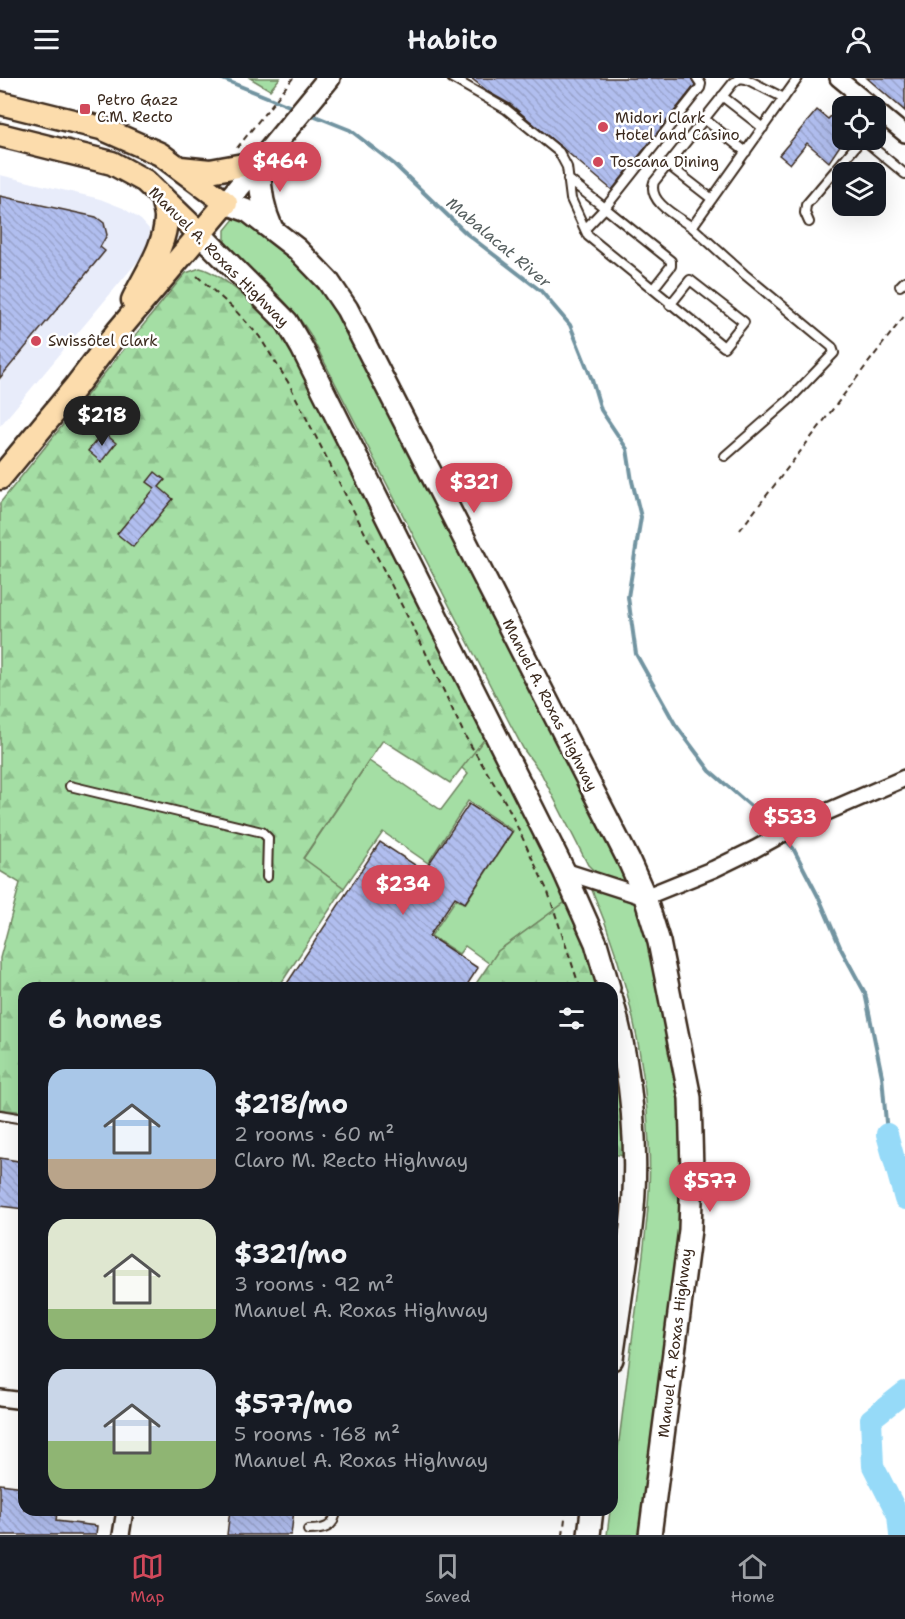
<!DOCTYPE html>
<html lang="en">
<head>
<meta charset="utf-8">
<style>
	:root { --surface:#171b24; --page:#242831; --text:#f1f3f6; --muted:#9ea1a6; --line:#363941; --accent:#d1495b }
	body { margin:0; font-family:"Shantell Sans",sans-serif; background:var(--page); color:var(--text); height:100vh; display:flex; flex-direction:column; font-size:22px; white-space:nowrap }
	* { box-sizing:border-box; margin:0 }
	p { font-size:20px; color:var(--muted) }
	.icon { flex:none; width:33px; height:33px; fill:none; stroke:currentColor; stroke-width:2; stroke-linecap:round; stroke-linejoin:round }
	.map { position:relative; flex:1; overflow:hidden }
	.details { position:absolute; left:18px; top:904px; width:600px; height:534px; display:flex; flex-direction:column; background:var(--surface); border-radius:18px; box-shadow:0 6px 24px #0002 }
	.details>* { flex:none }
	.buttons { position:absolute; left:832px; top:18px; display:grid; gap:12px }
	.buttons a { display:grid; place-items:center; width:54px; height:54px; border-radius:12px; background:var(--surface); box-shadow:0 6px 24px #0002; font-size:30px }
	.price { position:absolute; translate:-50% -51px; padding:0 14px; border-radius:21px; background:var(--accent); color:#fff; font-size:20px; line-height:39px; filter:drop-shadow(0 2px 3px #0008) }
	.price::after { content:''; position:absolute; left:50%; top:36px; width:18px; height:14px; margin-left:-9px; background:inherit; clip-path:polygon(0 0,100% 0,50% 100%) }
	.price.on { background:#222; color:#fff }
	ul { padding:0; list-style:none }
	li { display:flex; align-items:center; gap:18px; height:150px; padding:0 30px }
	li span { display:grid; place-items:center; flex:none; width:168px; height:120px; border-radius:18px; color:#555 }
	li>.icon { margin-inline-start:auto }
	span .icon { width:72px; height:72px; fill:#fffc; stroke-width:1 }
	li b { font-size:26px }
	h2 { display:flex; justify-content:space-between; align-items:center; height:72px; padding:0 30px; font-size:26px }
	header { display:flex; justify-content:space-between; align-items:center; height:78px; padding:0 30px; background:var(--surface); font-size:27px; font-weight:600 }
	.tabs { display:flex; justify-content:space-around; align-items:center; height:84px; border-top:2px solid var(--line); background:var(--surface); font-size:16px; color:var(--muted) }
	.tabs a { display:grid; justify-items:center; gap:3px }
	.tabs .on { color:var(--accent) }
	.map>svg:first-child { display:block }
</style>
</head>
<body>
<header><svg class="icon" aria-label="menu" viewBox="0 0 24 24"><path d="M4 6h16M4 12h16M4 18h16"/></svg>Habito<svg class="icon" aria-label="person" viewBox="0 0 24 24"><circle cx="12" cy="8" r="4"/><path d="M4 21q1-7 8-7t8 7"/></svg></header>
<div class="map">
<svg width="905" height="1457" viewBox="0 0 905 1457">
	<defs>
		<pattern id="forest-firs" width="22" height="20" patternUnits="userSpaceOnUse" patternTransform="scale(1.5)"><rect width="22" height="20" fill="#a4dea4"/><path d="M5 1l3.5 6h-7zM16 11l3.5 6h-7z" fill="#8ebf8d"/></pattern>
		<pattern id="building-back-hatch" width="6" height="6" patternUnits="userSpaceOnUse" patternTransform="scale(1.5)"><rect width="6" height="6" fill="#b1beef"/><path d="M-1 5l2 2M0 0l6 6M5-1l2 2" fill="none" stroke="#99a3cc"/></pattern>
	</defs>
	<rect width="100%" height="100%" fill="#fff"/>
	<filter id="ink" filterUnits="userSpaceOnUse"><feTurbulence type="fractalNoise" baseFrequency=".0167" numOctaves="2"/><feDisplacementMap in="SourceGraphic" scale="12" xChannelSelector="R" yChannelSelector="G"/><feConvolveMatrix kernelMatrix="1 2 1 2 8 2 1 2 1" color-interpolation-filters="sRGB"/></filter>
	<g filter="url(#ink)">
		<path fill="#e8ecfa" d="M0 97 100 121 123 130 141 142 149 151 150 158 142 178 0 348Z"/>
		<path fill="#a4dea4" stroke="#708461" stroke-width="1.5" d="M250 0H280L270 12Z
			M234 141 244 142 295 180 325 210 632 807C615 803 600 800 588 787L541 695 524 672 508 642 310 256C287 219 253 196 225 164V152Z
			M486 659 567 823 498 873 490 886 465 868 459 876 431 858 456 821 465 826 513 753 468 723 428 785 383 754 344 810 303 781 369 683 441 732 468 696 461 689Z
			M594 810 636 823 640 830 676 965 687 1109 645 1457H607L610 1433 612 1432V1419C620 1355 628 1290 637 1226 643 1173 652 1120 649 1067 646 980 626 892 592 812Z"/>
		<path fill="url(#forest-firs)" stroke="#708461" stroke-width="1.5" d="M200 190C225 196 264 236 282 256L486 659 450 705 383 662 303 780 344 810 278 910H24V1034L0 1031V880L20 805 0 793V425L178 204 186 195Z
			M567 823 589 872 602 910H473L498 873Z
			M612 955 620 994 625 1078 612 1076Z"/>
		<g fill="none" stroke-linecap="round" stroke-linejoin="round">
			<path stroke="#7294a1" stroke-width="4" d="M220 0 294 30
				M310 36 350 52 394 86 467 156 541 213 570 247 592 302 601 332 627 371 632 403 641 439 628 519 636 576 675 646 710 693 760 736 777 754
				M783 759 793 770 820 822 841 871 865 915 882 998 887 1056"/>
			<path stroke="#96daf8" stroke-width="22" d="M887 1056 905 1121
				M900 1457 898 1437 873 1388 871 1341 905 1314"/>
		</g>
		<path fill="url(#building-back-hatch)" stroke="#3b2a1e" stroke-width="1.5" d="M471 0H691L695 7 612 112 510 26 490 15Z
			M867 0H905V33Z
			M817 32 828 41 831 38 843 47V63L829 84 807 65 790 86 779 77Z
			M0 118 96 139 104 145 107 157 100 169 105 173 0 300Z
			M103 354 116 365 101 384 88 373Z
			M155 394 165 402 159 409 173 421 133 469 117 456 155 410 147 404Z
			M469 726 512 754 465 825 455 819 429 858 478 890 465 910H284L380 764 424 793Z
			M0 1080 24 1084V1131L0 1128Z
			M0 1406 24 1409V1432L57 1433 56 1443 97 1448 96 1457H0Z
			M230 1432H294L291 1457H227Z"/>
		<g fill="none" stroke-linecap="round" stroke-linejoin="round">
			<g stroke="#3b2a1e" stroke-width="12">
				<path id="lane" d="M452 0 506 31 559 74 567 89 571 121 588 158 653 211
					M849 10 850 28
					M722 18 763 50
					M703 40 746 74
					M864 62 905 96
					M667 86 712 121
					M568 101 605 130 585 151
					M809 144 805 135 806 127 861 62
					M692 149C678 139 647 124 654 104L733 5 740 0 746 1 784 20
					M900 208 905 203
					M670 227 690 202 744 244 724 269 653 211 671 188V183L605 130 700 10 701 6 697 0
					M725 378 790 321 834 275 832 269 744 196 692 149 798 0
					M70 708 262 754 268 760 267 799
					M0 1037 24 1041
					M308 1452C323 1452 335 1450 336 1432"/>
			</g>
			<g stroke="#3b2a1e" stroke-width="20">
				<path id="street" d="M838 0 872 28
					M876 32 905 56
					M564 793 645 819 714 791 755 771 808 742 905 700
					M0 1320 24 1323
					M121 1457 125 1432"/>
			</g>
			<g stroke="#3b2a1e" stroke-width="26">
				<path id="secondary" d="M329 0 226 125 248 133 297 171 328 203 347 231 629 783 645 819 659 864 690 1020 692 1092 690 1152 650 1457
					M260 84C259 108 262 129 272 151
					M200 156 287 244 302 270 564 793 596 865 609 910
					M612 922C632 995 640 1075 631 1150 625 1194 618 1237 612 1281
					M589 1457 592 1432"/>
			</g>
			<g stroke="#3b2a1e" stroke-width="27">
				<path id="primary" d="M0 25 101 50 160 76 226 125 118 253 76 308 0 400
					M0 57 112 85 145 103 200 156
					M180 90 210 93 260 84
					M133 222C145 197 167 166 166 138 165 132 163 125 162 119"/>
			</g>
			<path stroke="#3b2a1e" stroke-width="2" stroke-dasharray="6 4.5" stroke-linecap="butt" d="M237 70 293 0
				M197 198 233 230 259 258 288 304 424 571 465 658 507 727 548 814 580 910
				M740 452 905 237
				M563 1457 566 1432"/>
			<use href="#lane" stroke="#fff" stroke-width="8"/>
			<use href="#street" stroke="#fff" stroke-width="15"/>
			<use href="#secondary" stroke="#fff" stroke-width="21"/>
			<use href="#primary" stroke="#fcdcac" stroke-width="22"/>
		</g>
	</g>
	<g fill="#d1495b" stroke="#fff" stroke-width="2">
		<rect x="79" y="25" width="12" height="12" rx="3"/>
		<circle cx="603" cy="49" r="6"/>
		<circle cx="598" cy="84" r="6"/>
		<circle cx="36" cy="263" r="6"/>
	</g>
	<g text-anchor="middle" stroke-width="5" stroke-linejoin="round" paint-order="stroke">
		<g font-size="15" fill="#3b2a1e" stroke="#fff" text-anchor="start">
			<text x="97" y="27">Petro Gazz<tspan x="97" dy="17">C.M. Recto</tspan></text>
			<text x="615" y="45">Midori Clark<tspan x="615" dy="17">Hotel and Casino</tspan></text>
			<text x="610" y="89">Toscana Dining</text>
			<text x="48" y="268">Swissôtel Clark</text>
		</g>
		<g font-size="15" fill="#3b2a1e" stroke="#fff">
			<text transform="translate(219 179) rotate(45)" y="5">Manuel A. Roxas Highway</text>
			<text transform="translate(550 627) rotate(63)" y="5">Manuel A. Roxas Highway</text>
			<text transform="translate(675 1265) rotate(-83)" y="5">Manuel A. Roxas Highway</text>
		</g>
		<g font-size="16" font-style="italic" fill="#565f5f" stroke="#fff">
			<text transform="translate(499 164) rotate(40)" y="6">Mabalacat River</text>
		</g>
	</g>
</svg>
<div class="buttons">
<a><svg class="icon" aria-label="locate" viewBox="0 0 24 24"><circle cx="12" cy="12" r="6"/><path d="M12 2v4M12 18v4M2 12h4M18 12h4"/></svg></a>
<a><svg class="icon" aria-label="layers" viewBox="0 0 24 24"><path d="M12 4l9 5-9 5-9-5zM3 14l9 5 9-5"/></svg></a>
</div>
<b class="price" style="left:280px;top:115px">$464</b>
<b class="price on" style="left:102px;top:369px">$218</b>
<b class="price" style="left:474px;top:436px">$321</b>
<b class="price" style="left:790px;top:771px">$533</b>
<b class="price" style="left:403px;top:838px">$234</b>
<b class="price" style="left:710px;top:1135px">$577</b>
<section class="details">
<h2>6 homes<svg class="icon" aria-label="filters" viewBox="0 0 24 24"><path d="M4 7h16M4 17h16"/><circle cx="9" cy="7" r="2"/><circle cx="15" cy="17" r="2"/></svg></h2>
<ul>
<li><span style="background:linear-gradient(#a9c7e8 75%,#b9a48a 0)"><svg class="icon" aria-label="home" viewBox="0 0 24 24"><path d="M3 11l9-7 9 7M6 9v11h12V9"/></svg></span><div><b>$218/mo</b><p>2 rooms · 60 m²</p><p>Claro M. Recto Highway</p></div></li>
<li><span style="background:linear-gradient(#dfe7d0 75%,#8fb573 0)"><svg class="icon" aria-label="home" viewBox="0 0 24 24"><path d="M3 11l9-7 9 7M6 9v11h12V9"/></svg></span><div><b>$321/mo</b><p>3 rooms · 92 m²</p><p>Manuel A. Roxas Highway</p></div></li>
<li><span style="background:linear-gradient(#c9d6e8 60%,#8fb573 0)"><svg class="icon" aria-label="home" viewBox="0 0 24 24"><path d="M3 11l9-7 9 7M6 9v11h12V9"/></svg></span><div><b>$577/mo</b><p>5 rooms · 168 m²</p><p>Manuel A. Roxas Highway</p></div></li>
</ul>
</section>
</div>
<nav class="tabs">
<a class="on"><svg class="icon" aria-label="map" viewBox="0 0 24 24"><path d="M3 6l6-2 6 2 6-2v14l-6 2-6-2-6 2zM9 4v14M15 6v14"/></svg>Map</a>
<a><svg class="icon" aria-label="saved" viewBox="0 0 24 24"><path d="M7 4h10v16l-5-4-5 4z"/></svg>Saved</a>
<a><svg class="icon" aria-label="home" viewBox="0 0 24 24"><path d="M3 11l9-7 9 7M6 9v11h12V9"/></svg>Home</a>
</nav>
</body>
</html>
